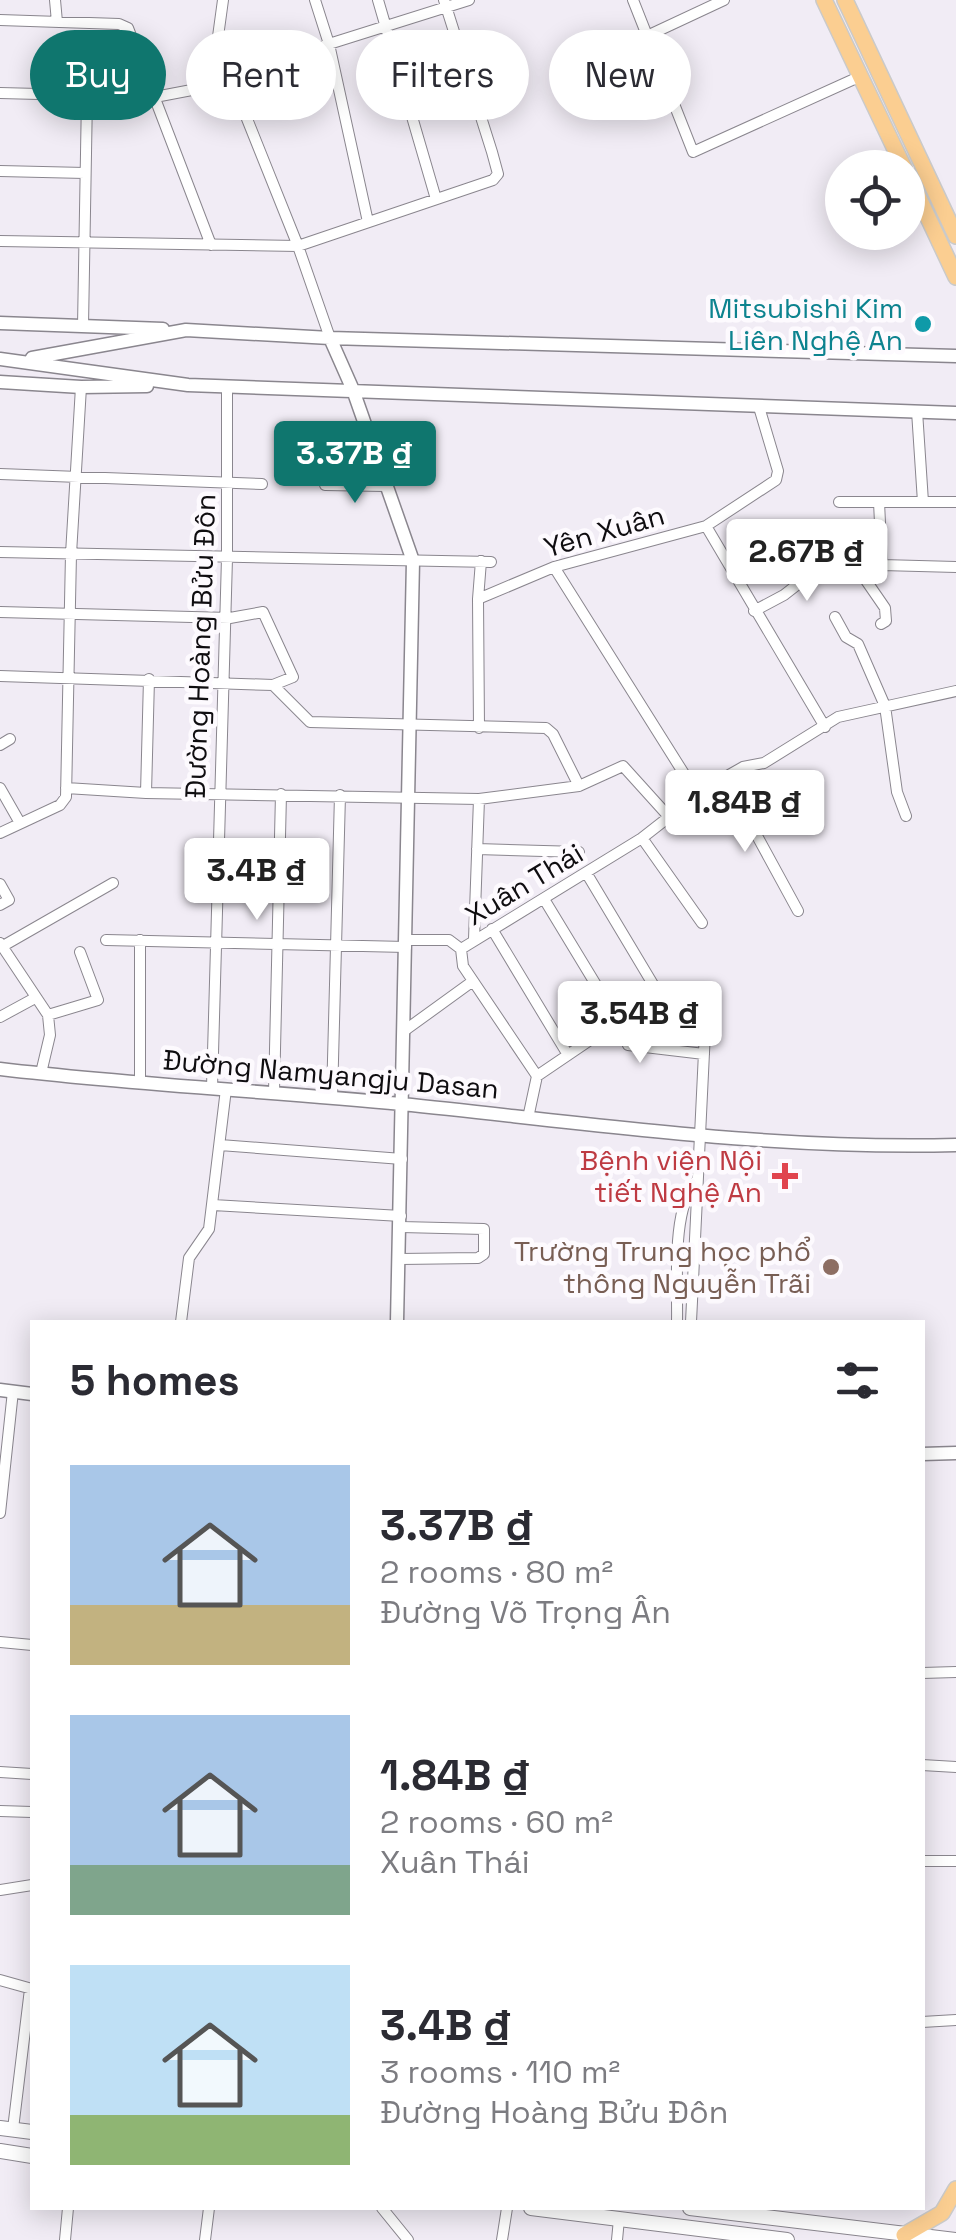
<!DOCTYPE html>
<html lang="en">
<head>
<meta charset="utf-8">
<style>
	:root { --surface:#fff; --page:#f2f2f3; --text:#2b2b33; --muted:#7c7c81; --accent:#0f766e }
	body { margin:0; font-family:"Space Grotesk",sans-serif; background:var(--page); color:var(--text); height:100vh; display:flex; flex-direction:column; font-size:38px; white-space:nowrap }
	* { box-sizing:border-box; margin:0 }
	p { font-size:32px; color:var(--muted) }
	.icon { flex:none; width:55px; height:55px; fill:none; stroke:currentColor; stroke-width:2; stroke-linecap:round; stroke-linejoin:round }
	.map { position:relative; flex:1; overflow:hidden }
	.panel { position:absolute; left:30px; top:1320px; width:895px; height:890px; display:flex; flex-direction:column; background:var(--surface); border-radius:0px; box-shadow:0 5px 25px #0003 }
	.panel>* { flex:none }
	.hud { position:absolute; left:30px; top:30px; width:898px; height:90px; display:flex; gap:20px }
	.fabs { position:absolute; left:825px; top:150px; display:grid; gap:20px }
	.fabs a { display:grid; place-items:center; width:100px; height:100px; border-radius:50%; background:var(--surface); box-shadow:0 5px 25px #0003; font-size:50px }
	.price { position:absolute; translate:-50% -85px; padding:0 22px; border-radius:10px; background:#fff; color:#222; font-size:32px; line-height:65px; filter:drop-shadow(0 2px 5px #0008) }
	.price::after { content:''; position:absolute; left:50%; top:60px; width:30px; height:22px; margin-left:-15px; background:inherit; clip-path:polygon(0 0,100% 0,50% 100%) }
	.price.current { background:var(--accent); color:#fff }
	ul { padding:0; list-style:none }
	li { display:flex; align-items:center; gap:30px; height:250px; padding:0 40px }
	li span { display:grid; place-items:center; flex:none; width:280px; height:200px; border-radius:0px; color:#555 }
	li>.icon { margin-inline-start:auto }
	span .icon { width:120px; height:120px; fill:#fffc; stroke-width:1 }
	li b { font-size:42px }
	h2 { display:flex; justify-content:space-between; align-items:center; height:120px; padding:0 40px; font-size:42px }
	.chip { padding:0 35px; border-radius:45px; background:var(--surface); box-shadow:0 5px 25px #0003; font-size:35px; line-height:90px }
	.chip.current { background:var(--accent); color:#fff }
	.map>svg:first-child { display:block }
</style>
</head>
<body>
<div class="map">
<svg width="956" height="2240" viewBox="0 0 956 2240">
	<rect width="100%" height="100%" fill="#f1ecf5"/>
	<g fill="none" stroke-linecap="round" stroke-linejoin="round">
		<g stroke="#8a868e" stroke-width="12">
			<path id="minor" d="M55 0 57 22
				M223 0 217 44 298 246 330 338
				M315 0 329 44 368 222
				M378 0 436 199
				M633 0 693 152 861 76
				M0 20 119 24 128 28 211 245
				M647 36 724 0
				M0 93 155 97 218 85 329 44 469 0
				M0 171 85 173
				M0 241 298 246 493 180 498 174 492 152 444 0
				M83 326 87 96
				M917 411 923 502
				M0 474 262 484
				M325 485 386 486
				M839 502H956
				M879 502 882 565 956 567
				M706 526 825 727
				M0 552 491 562
				M554 567 698 796
				M478 599 554 567 706 526 776 480 778 471 759 407
				M754 611 784 595 834 556
				M0 612 230 618 263 612 293 677 273 685 0 676
				M835 617 846 637 858 644 885 706 897 792 906 816
				M881 624 886 621 885 608 865 579 882 565
				M273 685 310 722 546 728 553 734 579 786
				M479 728 478 599 481 561
				M0 745 10 739
				M719 782 756 834 798 911
				M0 788 20 823
				M66 788 146 793 479 799 579 786 623 766 670 818
				M146 793 149 679
				M0 833 60 805 66 797 71 554 81 387
				M642 838 702 923
				M477 849 579 852
				M0 884 9 900 0 905
				M544 899 618 1021 628 1045 704 1054
				M492 929 568 1055
				M474 939 479 799
				M106 940 406 947
				M140 940V1081
				M407 940H449L461 949
				M0 943 48 1015 98 1000 80 952
				M3 946 113 883
				M657 991 700 999 706 1011 691 1322
				M0 1017 35 998
				M404 1031 473 981
				M41 1073 50 1035 48 1015
				M537 1076 463 966 461 949 642 838 706 788 743 767 764 763 838 717 956 691
				M212 1088 227 558V386
				M274 1092 281 794
				M332 1098 340 795
				M528 1118 537 1076 655 996 657 991 587 874
				M220 1145 402 1159
				M213 1205 401 1216
				M400 1259 478 1258 484 1254V1229L401 1227
				M181 1322 189 1258 209 1229 226 1089
				M677 1322C678 1284 671 1210 696 1181
				M0 1513 13 1391
				M0 1642 32 1645
				M922 1673 956 1672
				M922 1765 956 1767
				M0 1772 32 1774
				M0 1811 32 1812
				M922 1861H956
				M0 1890 32 1885
				M0 1980 32 1989
				M922 2022 956 2020
				M13 2129 30 1989
				M382 2208 408 2240
				M65 2240 68 2208
				M205 2240 209 2208
				M502 2240 507 2208
				M617 2240 619 2219"/>
		</g>
		<g stroke="#8a868e" stroke-width="15">
			<path id="tertiary" d="M0 323 163 329
				M330 338 353 390 413 561 397 1322
				M32 358 186 330 330 338 956 356
				M0 359 188 385 956 413
				M0 382 81 387 147 386
				M0 1069C134 1085 268 1091 402 1104 587 1123 770 1150 956 1145
				M0 1390 32 1394
				M922 1454 956 1453"/>
		</g>
		<g stroke="#8a868e" stroke-width="16">
			<path id="secondary" d="M0 2128 32 2132
				M0 2151 32 2156
				M531 2208 787 2240
				M690 2208 956 2240"/>
		</g>
		<g stroke="#cacaca" stroke-width="18">
			<path id="primary" d="M824 0 904 168
				M845 0 956 236
				M908 175 956 277
				M904 2235 942 2213 956 2189"/>
		</g>
		<use href="#minor" stroke="#fff" stroke-width="10"/>
		<use href="#tertiary" stroke="#fff" stroke-width="12"/>
		<use href="#secondary" stroke="#fff" stroke-width="14"/>
		<use href="#primary" stroke="#fbce91" stroke-width="15"/>
	</g>
	<circle fill="#0f9aa8" stroke="#fdfafe" stroke-width="4" cx="923" cy="324" r="10"/>
	<path fill="#e0444e" stroke="#fdfafe" stroke-width="4" d="M780 1161h10v10h10v10h-10v10h-10v-10h-10v-10h10z"/>
	<circle fill="#8d6e63" stroke="#fdfafe" stroke-width="4" cx="831" cy="1267" r="10"/>
	<g text-anchor="middle" stroke-width="9" stroke-linejoin="round" paint-order="stroke">
		<g font-size="28" fill="#0d838f" stroke="#fdfafe" text-anchor="end">
			<text x="903" y="318">Mitsubishi Kim<tspan x="903" dy="32">Liên Nghệ An</tspan></text>
		</g>
		<g font-size="28" fill="#0f0d10" stroke="#fdfafe">
			<text transform="translate(604 531) rotate(-16)" y="10">Yên Xuân</text>
			<text transform="translate(200 646) rotate(-88)" y="10">Đường Hoàng Bửu Đôn</text>
			<text transform="translate(524 884) rotate(-31)" y="10">Xuân Thái</text>
			<text transform="translate(331 1074) rotate(5)" y="10">Đường Namyangju Dasan</text>
		</g>
		<g font-size="28" fill="#be3a42" stroke="#fdfafe" text-anchor="end">
			<text x="762" y="1170">Bệnh viện Nội<tspan x="762" dy="32">tiết Nghệ An</tspan></text>
		</g>
		<g font-size="28" fill="#785e54" stroke="#fdfafe" text-anchor="end">
			<text x="811" y="1261">Trường Trung học phổ<tspan x="811" dy="32">thông Nguyễn Trãi</tspan></text>
		</g>
	</g>
</svg>
<div class="fabs">
<a><svg class="icon" aria-label="locate" viewBox="0 0 24 24"><circle cx="12" cy="12" r="6"/><path d="M12 2v4M12 18v4M2 12h4M18 12h4"/></svg></a>
</div>
<b class="price current" style="left:355px;top:506px">3.37B ₫</b>
<b class="price" style="left:807px;top:604px">2.67B ₫</b>
<b class="price" style="left:745px;top:855px">1.84B ₫</b>
<b class="price" style="left:257px;top:923px">3.4B ₫</b>
<b class="price" style="left:640px;top:1066px">3.54B ₫</b>
<div class="hud">
<a class="chip current">Buy</a>
<a class="chip">Rent</a>
<a class="chip">Filters</a>
<a class="chip">New</a>
</div>
<section class="panel">
<h2>5 homes<svg class="icon" aria-label="filters" viewBox="0 0 24 24"><path d="M4 7h16M4 17h16"/><circle cx="9" cy="7" r="2"/><circle cx="15" cy="17" r="2"/></svg></h2>
<ul>
<li><span style="background:linear-gradient(#a9c7e8 70%,#c2b280 0)"><svg class="icon" aria-label="home" viewBox="0 0 24 24"><path d="M3 11l9-7 9 7M6 9v11h12V9"/></svg></span><div><b>3.37B ₫</b><p>2 rooms · 80 m²</p><p>Đường Võ Trọng Ân</p></div></li>
<li><span style="background:linear-gradient(#a9c7e8 75%,#7fa58c 0)"><svg class="icon" aria-label="home" viewBox="0 0 24 24"><path d="M3 11l9-7 9 7M6 9v11h12V9"/></svg></span><div><b>1.84B ₫</b><p>2 rooms · 60 m²</p><p>Xuân Thái</p></div></li>
<li><span style="background:linear-gradient(#bfe0f5 75%,#8fb573 0)"><svg class="icon" aria-label="home" viewBox="0 0 24 24"><path d="M3 11l9-7 9 7M6 9v11h12V9"/></svg></span><div><b>3.4B ₫</b><p>3 rooms · 110 m²</p><p>Đường Hoàng Bửu Đôn</p></div></li>
</ul>
</section>
</div>
</body>
</html>
